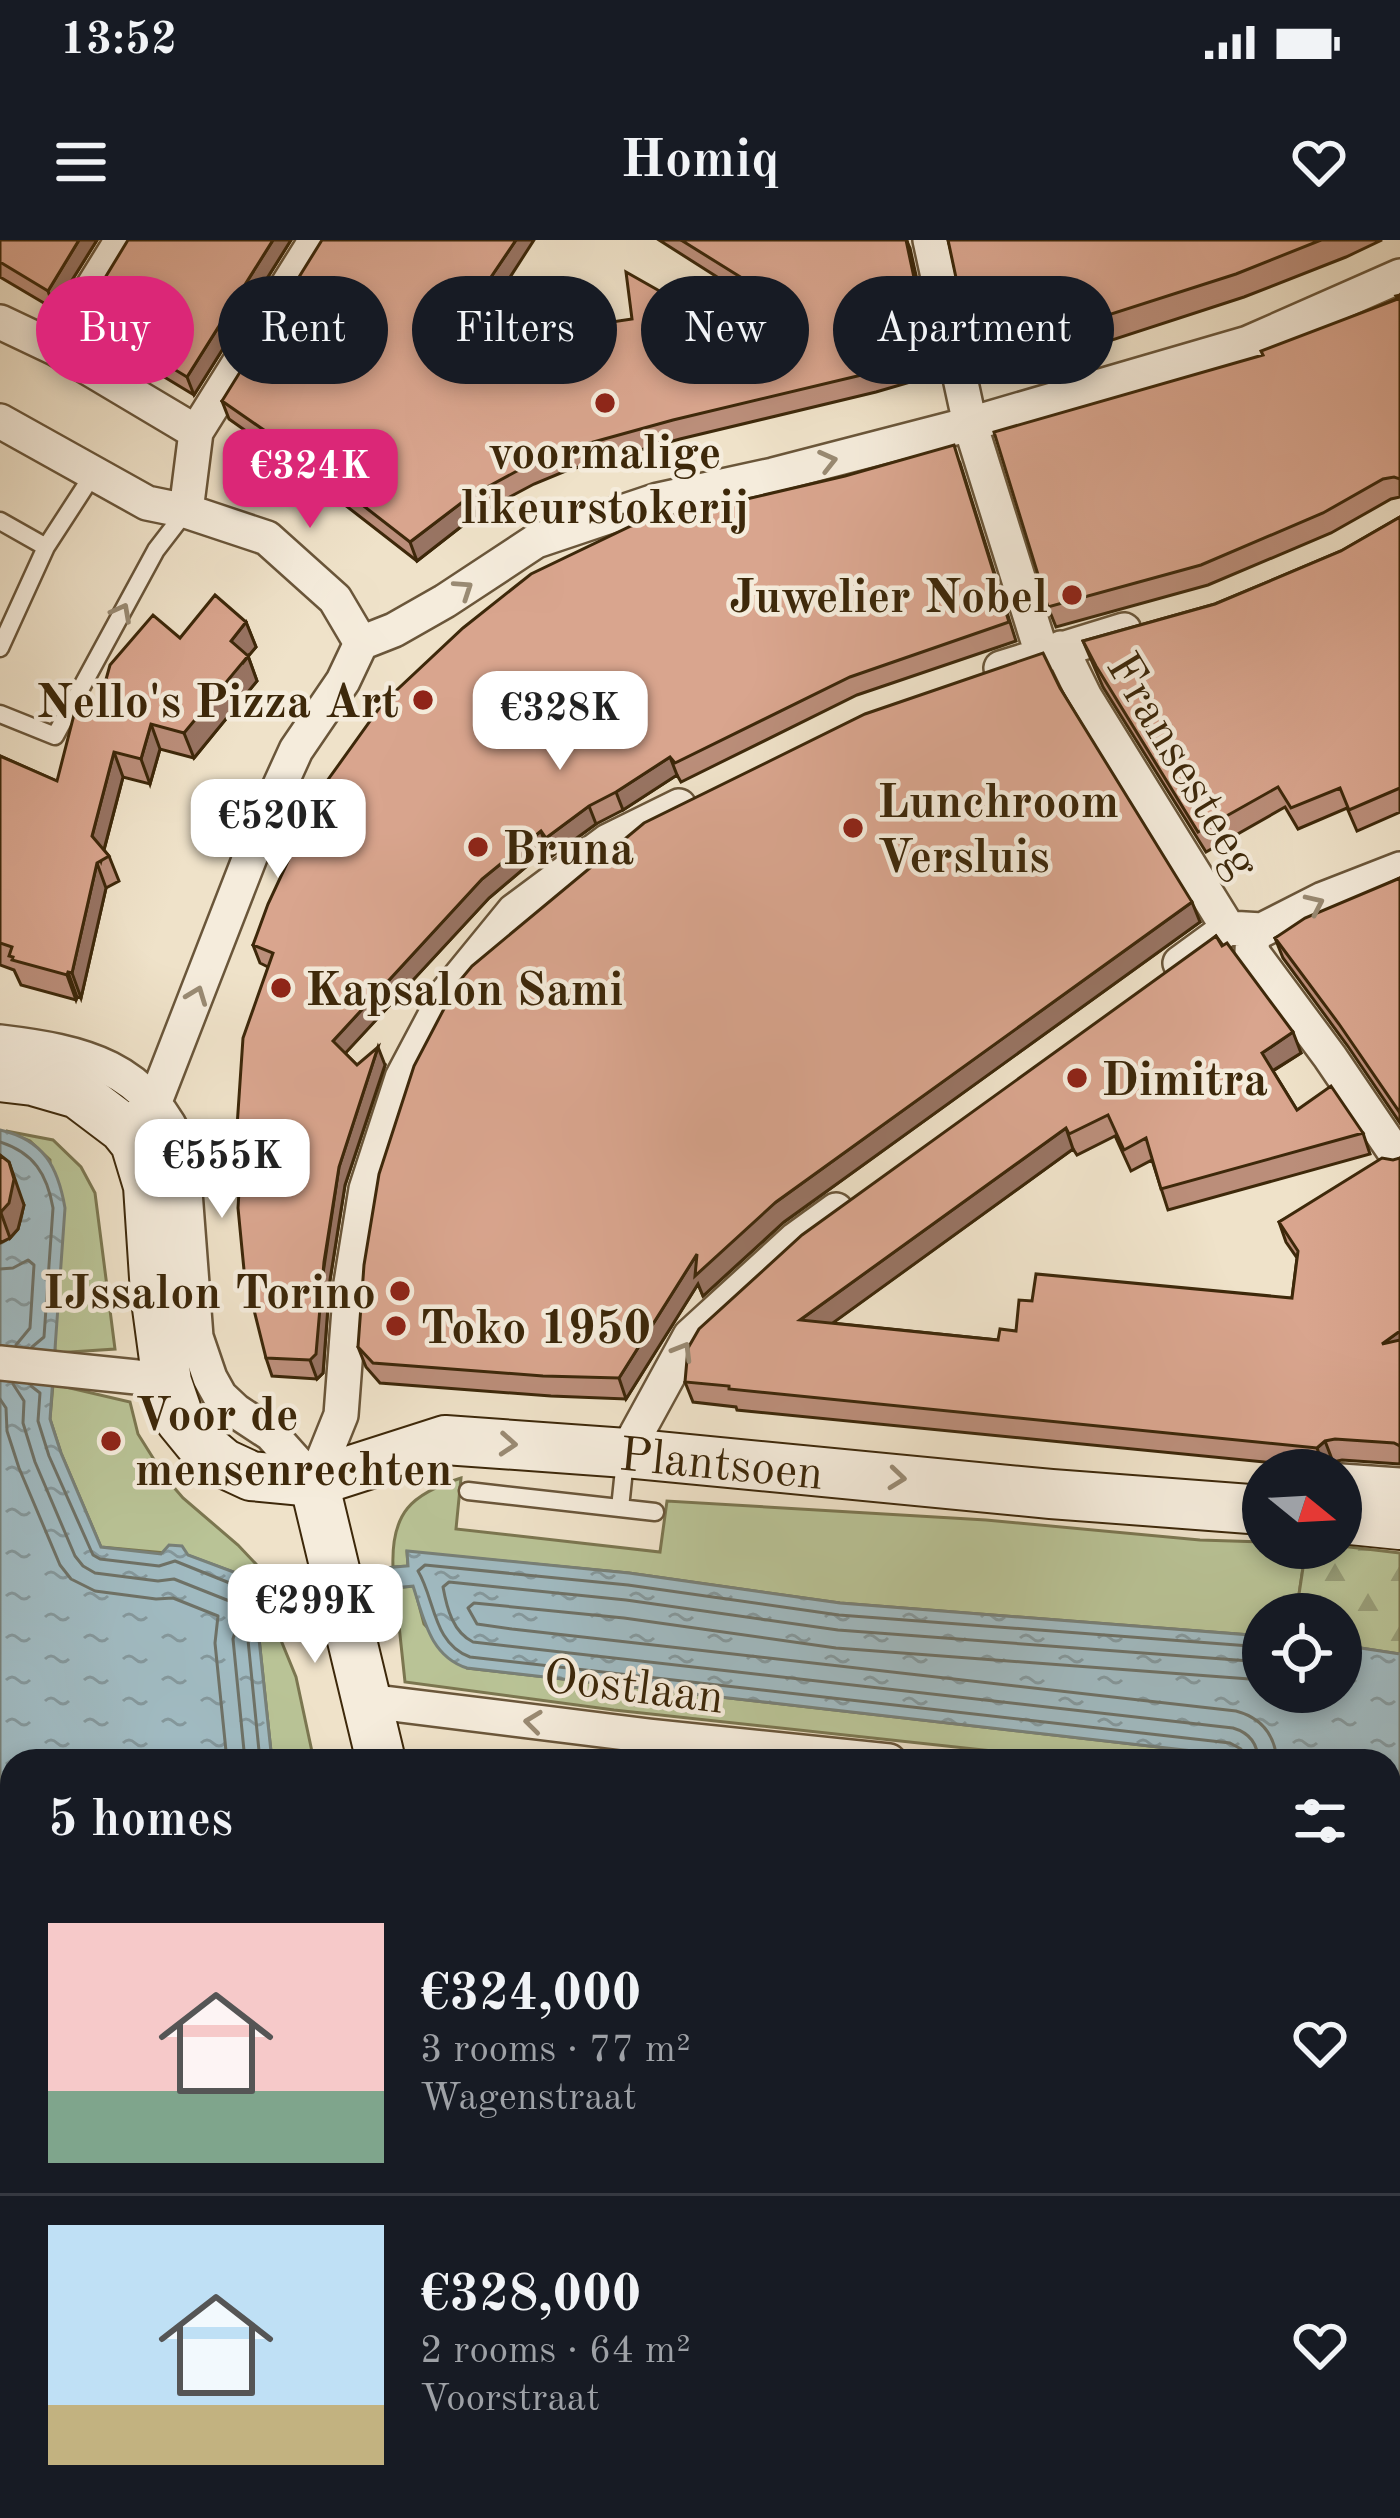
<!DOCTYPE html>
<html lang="en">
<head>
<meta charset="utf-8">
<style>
	:root { --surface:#171b24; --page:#20242c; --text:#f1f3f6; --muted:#9ea1a6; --line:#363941; --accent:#db2777 }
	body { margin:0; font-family:"Old Standard TT",serif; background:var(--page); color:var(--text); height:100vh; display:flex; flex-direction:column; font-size:45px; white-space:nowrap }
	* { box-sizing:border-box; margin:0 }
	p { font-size:39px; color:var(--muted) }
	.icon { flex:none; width:66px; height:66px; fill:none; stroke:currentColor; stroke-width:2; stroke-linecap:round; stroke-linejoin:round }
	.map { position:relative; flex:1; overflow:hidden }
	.side { position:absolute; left:0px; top:1509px; width:1401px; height:771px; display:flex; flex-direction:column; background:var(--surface); border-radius:36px 36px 0 0; box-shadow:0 6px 18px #0003 }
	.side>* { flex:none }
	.hud { position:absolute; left:36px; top:36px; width:1329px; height:108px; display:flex; gap:24px }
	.needle { width:78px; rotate:108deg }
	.fabs { position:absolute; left:1242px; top:1209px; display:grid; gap:24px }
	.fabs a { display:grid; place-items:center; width:120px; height:120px; border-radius:50%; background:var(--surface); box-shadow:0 6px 18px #0003; font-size:60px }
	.price { position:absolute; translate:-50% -102px; padding:0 27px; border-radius:24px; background:#fff; color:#222; font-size:39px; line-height:78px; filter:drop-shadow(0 3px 6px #0008) }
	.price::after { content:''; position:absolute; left:50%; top:72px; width:36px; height:27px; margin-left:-18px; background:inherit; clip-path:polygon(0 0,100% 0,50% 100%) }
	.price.active { background:var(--accent); color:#fff }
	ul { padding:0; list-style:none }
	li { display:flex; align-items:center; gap:36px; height:300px; padding:0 48px }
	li+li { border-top:3px solid var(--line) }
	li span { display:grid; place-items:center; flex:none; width:336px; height:240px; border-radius:0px; color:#555 }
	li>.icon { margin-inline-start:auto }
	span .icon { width:144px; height:144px; fill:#fffc; stroke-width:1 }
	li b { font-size:51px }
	h2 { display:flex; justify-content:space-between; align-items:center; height:144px; padding:0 48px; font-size:51px }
	.tag { padding:0 42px; border-radius:54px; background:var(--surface); box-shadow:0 6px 18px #0003; font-size:42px; line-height:108px }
	.tag.active { background:var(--accent); color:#fff }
	.status { display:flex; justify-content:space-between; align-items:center; height:84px; padding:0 60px; background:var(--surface); direction:ltr }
	.status svg { height:33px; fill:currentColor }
	header { display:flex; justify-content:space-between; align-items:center; height:156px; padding:0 48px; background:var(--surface); font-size:54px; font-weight:800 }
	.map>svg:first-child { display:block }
</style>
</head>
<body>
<div class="status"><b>13:52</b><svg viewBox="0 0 49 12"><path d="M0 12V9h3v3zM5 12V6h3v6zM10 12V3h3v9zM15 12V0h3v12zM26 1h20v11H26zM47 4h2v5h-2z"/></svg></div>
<header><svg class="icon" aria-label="menu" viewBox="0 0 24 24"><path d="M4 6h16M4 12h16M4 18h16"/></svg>Homiq<svg class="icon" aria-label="heart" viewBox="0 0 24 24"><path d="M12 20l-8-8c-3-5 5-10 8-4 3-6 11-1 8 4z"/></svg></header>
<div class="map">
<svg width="1400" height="2278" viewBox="0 0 1400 2278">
	<defs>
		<pattern id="forest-firs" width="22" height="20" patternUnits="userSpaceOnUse" patternTransform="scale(3)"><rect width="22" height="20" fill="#b9c396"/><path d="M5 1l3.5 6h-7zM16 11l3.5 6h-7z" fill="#989e79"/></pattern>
		<pattern id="water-ripples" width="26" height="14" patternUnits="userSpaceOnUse" patternTransform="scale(3)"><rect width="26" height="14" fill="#a0bac1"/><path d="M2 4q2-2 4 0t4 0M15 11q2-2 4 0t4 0" fill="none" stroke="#84979b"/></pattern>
	</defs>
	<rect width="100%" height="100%" fill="#efe2c9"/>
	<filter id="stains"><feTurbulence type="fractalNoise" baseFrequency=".00167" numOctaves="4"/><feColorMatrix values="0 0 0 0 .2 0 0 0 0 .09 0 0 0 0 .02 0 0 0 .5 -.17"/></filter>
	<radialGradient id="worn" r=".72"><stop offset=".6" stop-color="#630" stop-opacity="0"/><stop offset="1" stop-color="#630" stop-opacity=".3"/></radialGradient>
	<path fill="#b9c396" stroke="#7b7650" stroke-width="3" d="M6 891 53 900 81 927 95 953 115 1109 55 1113 50 920 30 901Z
		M53 1144 130 1162 138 1194 165 1237 183 1258 238 1305 269 1338 252 1339 187 1315 101 1307 61 1213 50 1179Z
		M461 1238 456 1289 660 1312 667 1261 986 1280 1200 1300 1263 1302V1308H1306L1296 1374H1263V1396L840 1363 629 1333 407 1312 408 1326 393 1327C391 1273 411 1254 461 1238Z
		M414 1346 424 1384 467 1428 1281 1521H1085L614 1470 405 1442 395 1348Z
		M278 1393 296 1437 314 1521H272L259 1398Z
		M1389 1675 1400 1686V2050H1389Z
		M246 2268H432L437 2278H252Z"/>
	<path fill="url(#forest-firs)" stroke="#7b7650" stroke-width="3" d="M1341 1306 1400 1313V1414L1341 1405V1374H1296L1306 1308Z"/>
	<path fill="url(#water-ripples)" stroke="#788078" stroke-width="3" d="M0 890C44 900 58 927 65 968L50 1179 61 1213 101 1307 161 1314 169 1305 182 1306 188 1315 252 1339 408 1326 407 1311 629 1333 840 1363 1263 1396V1452H1341V1405L1400 1414V1599L1389 1587V1521H1281L467 1428C430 1416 424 1379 413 1346L280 1358 275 1376 278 1393 259 1399 272 1521H12V1590L0 1578V1004C31 986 29 951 0 933Z
		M0 2100 12 2107V2268H246L252 2278H0Z
		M1389 2124 1400 2125V2278H799L810 2268H1389Z"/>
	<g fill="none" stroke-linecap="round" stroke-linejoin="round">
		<path stroke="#6e7166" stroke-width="3" d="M0 902C34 913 47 934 53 968L44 1097 32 1107
			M0 1029 13 1028 28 1020 34 1025 30 1088 16 1105
			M13 1144 24 1161 23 1183 35 1222 75 1316 83 1326 95 1333 158 1341 174 1339 247 1368 248 1373 237 1385 233 1399 245 1521
			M31 1146 40 1153 38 1181 49 1216 93 1315 100 1319 159 1326 175 1321 247 1350 267 1354 263 1382 252 1390 248 1400 260 1521
			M0 1159 6 1168 7 1191 19 1228 60 1325 71 1339 95 1351 156 1359 173 1358 218 1376 215 1403 227 1521
			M1263 1440 836 1408 624 1378 474 1363 468 1368 477 1384 512 1389 1236 1471C1262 1478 1275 1495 1277 1521
			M1243 1521 1241 1509 1230 1503 470 1417C433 1404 435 1359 418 1331L425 1325 628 1345 839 1375 1263 1407
			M1258 1521C1258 1504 1250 1493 1233 1488L473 1402C453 1392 447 1369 443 1347L449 1342 626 1360 838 1390 1263 1422"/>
		<g stroke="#6a563a" stroke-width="21">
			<path id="lane" d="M0 281 46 307
				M0 408 46 307 94 233
				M0 474 55 496 156 310 186 271
				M468 1251 655 1272
				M620 1268 625 1220"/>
		</g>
		<g stroke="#6a563a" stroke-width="38">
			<path id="street" d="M930 0 970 184 1042 414
				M0 82 55 108 196 192 186 271
				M55 108 122 0
				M0 181 147 263 186 271 267 298 335 359 361 403
				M196 192 316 0
				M1061 408 1085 457 1228 688
				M1001 428 1124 390
				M1253 690 1252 712 1330 817 1400 920
				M1180 723 1228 688 1262 690 1323 659 1400 629
				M0 802C83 812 148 826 182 912L196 1097 210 1138 220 1156 236 1171 271 1194 314 1242 341 1175 351 1043 366 949 402 838 447 753 514 671 608 601 679 566
				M138 876 154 864 266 576 296 510 343 441 361 403 394 390 445 361 536 301 658 260 773 235 970 184 1248 103 1400 36
				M0 1123 146 1138
				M626 1213 690 1096 796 999 836 970
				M1341 1241 1400 1245
				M368 1461 649 1496 889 1521
				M1389 1649 1400 1661
				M0 1656 12 1671
				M1389 2080H1400
				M734 2278 746 2268"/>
		</g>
		<g stroke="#3d280a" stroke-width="52">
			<g id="secondary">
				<path id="s1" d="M0 837 33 841 78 854 123 888 135 903 148 946 155 1053 167 1142 180 1180 198 1202 223 1223 251 1236 314 1242 445 1200 626 1213 1051 1254 1263 1270"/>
				<path d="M314 1242 381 1521"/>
				<path d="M1341 1279 1400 1285"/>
				<path d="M559 2268 569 2278"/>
			</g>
		</g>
		<use href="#lane" stroke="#f5ecdc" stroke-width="16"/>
		<use href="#street" stroke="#f5ecdc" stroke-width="33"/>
		<use href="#secondary" stroke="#f5ecdc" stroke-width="48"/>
	</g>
	<path fill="#bb8e7a" stroke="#3d280a" stroke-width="3" d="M0 0H97L54 69 0 37Z
		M291 0 194 155 90 92 83 74Z
		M659 0H907L936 126 931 136 876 152 680 199 568 230 534 244 476 275 417 321 291 223 229 179 222 161 502 50 511 70 492 100 716 83 736 49Z
		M948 0H1382L1346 17 1244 57 989 140 968 69 967 70Z
		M1400 55V257L1391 259 1331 293 1208 345 1056 387 1048 367 1263 115 1397 59Z
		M960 223 1016 401 857 455 681 542 677 535 623 570 596 584 552 616 547 609 489 658 345 813 357 825H385L345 945 330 1040 323 1133 317 1139 272 1136 266 1118 242 900 237 887 268 727 260 723 253 705Z
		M1400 277V572L1357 591 1347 568 1298 589 1285 567 1206 612 1103 447 1083 401 1215 364 1341 311Z
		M246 382 256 407 248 416 257 441 194 518 160 509 150 544 123 537 104 610 109 616 119 641 106 648 81 758 77 757 76 760 21 745 14 730 0 725V516L57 541 97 472 180 398Z
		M1060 448 1200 682 784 982 703 1056 698 1044 626 1159 551 1156 380 1143 366 1127 358 1107Z
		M1400 638V883L1347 805 1283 718 1275 698Z
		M1216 696 1301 813 1273 831 1297 870 1363 893 1370 914 1168 970 1152 920 1131 931 1115 896 1077 915 1073 909 832 1083 998 1100 1016 1091 1032 1061 1292 1058 1297 1018 1286 1002 1279 982 1400 918V1224L1342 1220 1333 1222 1324 1228 737 1170 736 1167 693 1162 685 1142Z
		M0 915 24 965 18 989 10 998 0 1003Z
		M0 1678 12 1693V1823L0 1808Z
		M0 1968 12 1974V2072L0 2065Z"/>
	<path fill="#987463" stroke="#3d280a" stroke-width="3" d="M79 0H97L54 69 48 51Z
		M273 0H291L194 155 187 137Z
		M516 0H534L496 59 489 40Z
		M906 0 910 8 936 126 931 136 924 117Z
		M505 51 511 70 478 122 471 103Z
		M469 257 476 275 417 321 410 302Z
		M246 382 256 407 242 424 248 416 257 441 194 518 184 493 231 401Z
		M151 484 160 509 150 544 141 519Z
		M114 512 123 537 101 621 92 596Z
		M670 517 677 535 623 570 616 552Z
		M589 566 596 584 552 616 546 598Z
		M541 591 547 609 489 658 340 819 333 801 482 639Z
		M97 623 106 648 81 758 72 733Z
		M1192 662 1200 682 784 982 703 1056 698 1044 626 1159 619 1138 697 1014 776 962Z
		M68 732 77 757 76 760 67 735Z
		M1293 792 1301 813 1269 833 1262 813Z
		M378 807 385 825 345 945 330 1040 323 1133 317 1139 310 1120 339 927Z
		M1066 888 1073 909 808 1101 800 1080Z
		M9 922 24 965 18 989 10 998 1 973Z
		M1400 1091V1117L1382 1104Z
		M1325 1201 1333 1222 1324 1228 1317 1208Z
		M11 1691 12 1693V1724L1 1699Z
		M638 2268H661L662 2271 654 2278H642Z"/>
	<path fill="#d9a58e" stroke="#3d280a" stroke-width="3" d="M0 0H79L48 51 0 22Z
		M128 0H273L187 137 83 74Z
		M322 0H516L489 40 505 51 471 103 632 79 626 32 716 83 742 38 681 0H906L929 108 924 117 870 133 673 180 561 211 528 225 469 257 410 302 284 204 222 161Z
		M948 0H1321L1236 34 980 116 961 43 958 47Z
		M1400 55V239L1394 237 1383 239 1323 273 1201 325 1048 367 994 192 1263 115 1261 111 1398 59 1396 56Z
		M954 205 1009 382 850 437 675 523 670 517 616 552 589 566 546 598 541 591 482 639 333 801 357 825 378 807 339 927 324 1022 316 1114 310 1120 266 1118 244 1030 238 968 243 888 237 887 243 798 273 713 253 705 268 664 322 548 383 463 463 388 531 334 631 286 845 236Z
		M1400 277V548L1349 570 1340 548 1291 568 1278 547 1198 592 1096 426 1083 401 1215 364 1341 311Z
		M215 355 246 382 231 401 248 416 184 493 151 484 141 519 114 512 92 596 109 616 97 623 72 733 68 732 67 735 12 720 13 717 9 716 12 707 0 703V516L57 541 76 467 97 472 110 425 153 375 180 398Z
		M1043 413 1060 448 1192 662 776 962 695 1036 697 1014 619 1138 543 1136 373 1123 358 1107 364 1025 379 934 414 826 457 744 472 726 644 583 865 474Z
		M1400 638V873L1339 784 1275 698 1305 678Z
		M1216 696 1222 706 1227 703 1293 792 1262 813 1297 870 1331 846 1363 893 1161 949 1146 898 1124 910 1108 875 1069 894 1066 888 800 1080 998 1100 1000 1089 1016 1091 1019 1060 1032 1061 1036 1034 1292 1058 1298 1011 1279 982 1382 918 1393 920 1400 918V1091L1382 1104 1400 1100V1206L1394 1203 1335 1199 1325 1201 1317 1208 729 1149V1146L685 1142 688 1108 699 1089 802 995Z
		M0 915 9 922 14 939 9 963 0 973Z
		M0 1678 11 1691 1 1699 12 1708V1809L0 1794Z
		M0 1968 12 1974V2049L0 2042Z"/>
	<defs><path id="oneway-chevron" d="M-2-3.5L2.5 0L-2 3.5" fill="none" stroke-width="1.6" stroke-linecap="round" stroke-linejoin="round" transform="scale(3)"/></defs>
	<g stroke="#998a73">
		<use href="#oneway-chevron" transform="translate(828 221) rotate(-14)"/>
		<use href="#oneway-chevron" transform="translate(464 349) rotate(-34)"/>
		<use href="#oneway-chevron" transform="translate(122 372) rotate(-62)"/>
		<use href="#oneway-chevron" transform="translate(1315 664) rotate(-25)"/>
		<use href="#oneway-chevron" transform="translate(197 755) rotate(-69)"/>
		<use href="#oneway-chevron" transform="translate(683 1111) rotate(-59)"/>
		<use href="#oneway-chevron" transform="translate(508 1204) rotate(4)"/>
		<use href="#oneway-chevron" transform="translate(897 1238) rotate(6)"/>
		<use href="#oneway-chevron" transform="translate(533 1482) rotate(-173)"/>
	</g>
	<g fill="#8f2418" stroke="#f5ecdc" stroke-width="4.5">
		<circle cx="605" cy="163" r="12"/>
		<circle cx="1072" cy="355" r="12"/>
		<circle cx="423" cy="460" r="12"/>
		<circle cx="853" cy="588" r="12"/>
		<circle cx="478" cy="607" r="12"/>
		<circle cx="281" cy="748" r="12"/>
		<circle cx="1077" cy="838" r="12"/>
		<circle cx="400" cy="1051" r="12"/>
		<circle cx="396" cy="1086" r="12"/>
		<circle cx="111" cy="1201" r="12"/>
	</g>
	<g text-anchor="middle" stroke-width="9" stroke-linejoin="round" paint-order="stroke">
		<g font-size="48" font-weight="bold" fill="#3d280a" stroke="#f5ecdc" text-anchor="start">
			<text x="605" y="228" text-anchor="middle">voormalige<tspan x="605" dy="55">likeurstokerij</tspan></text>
			<text x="1048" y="372" text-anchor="end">Juwelier Nobel</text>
			<text x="399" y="477" text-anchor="end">Nello's Pizza Art</text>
			<text x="877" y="577">Lunchroom<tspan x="877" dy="55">Versluis</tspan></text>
			<text x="502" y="624">Bruna</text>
			<text x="305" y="765">Kapsalon Sami</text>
			<text x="1101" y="855">Dimitra</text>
			<text x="376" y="1068" text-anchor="end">IJssalon Torino</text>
			<text x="420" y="1103">Toko 1950</text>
			<text x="135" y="1190">Voor de<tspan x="135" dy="55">mensenrechten</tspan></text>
		</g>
		<g font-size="48" fill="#3d280a" stroke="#f5ecdc">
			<text transform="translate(1185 524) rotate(59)" y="17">Fransesteeg</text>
			<text dy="17" stroke="none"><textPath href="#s1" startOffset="1008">Plantsoen</textPath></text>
			<text transform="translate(634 1445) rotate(7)" y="17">Oostlaan</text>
		</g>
	</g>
	<rect width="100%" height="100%" filter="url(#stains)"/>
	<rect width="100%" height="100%" fill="url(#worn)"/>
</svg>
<div class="fabs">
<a><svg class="needle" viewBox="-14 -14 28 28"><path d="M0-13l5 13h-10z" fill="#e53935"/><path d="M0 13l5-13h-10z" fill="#9ea1a6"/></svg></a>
<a><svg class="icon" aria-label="locate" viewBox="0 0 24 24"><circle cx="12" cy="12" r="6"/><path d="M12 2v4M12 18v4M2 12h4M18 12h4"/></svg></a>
</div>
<b class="price active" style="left:310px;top:291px">€324K</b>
<b class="price" style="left:560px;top:533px">€328K</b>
<b class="price" style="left:278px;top:641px">€520K</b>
<b class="price" style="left:222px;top:981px">€555K</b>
<b class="price" style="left:315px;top:1426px">€299K</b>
<div class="hud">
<a class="tag active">Buy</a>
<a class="tag">Rent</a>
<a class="tag">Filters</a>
<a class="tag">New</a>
<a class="tag">Apartment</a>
</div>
<section class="side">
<h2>5 homes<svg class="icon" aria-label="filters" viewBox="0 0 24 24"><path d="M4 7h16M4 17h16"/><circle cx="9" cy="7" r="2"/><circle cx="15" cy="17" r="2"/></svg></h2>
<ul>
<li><span style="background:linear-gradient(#f6c9c9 70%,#7fa58c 0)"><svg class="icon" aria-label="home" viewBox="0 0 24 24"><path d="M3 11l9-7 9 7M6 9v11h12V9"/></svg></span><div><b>€324,000</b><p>3 rooms · 77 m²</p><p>Wagenstraat</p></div><svg class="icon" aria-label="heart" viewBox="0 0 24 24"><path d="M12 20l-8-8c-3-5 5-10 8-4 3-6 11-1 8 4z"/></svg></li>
<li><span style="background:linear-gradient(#bfe0f5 75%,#c2b280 0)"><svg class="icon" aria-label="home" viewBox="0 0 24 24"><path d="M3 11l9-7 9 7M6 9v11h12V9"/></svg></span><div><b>€328,000</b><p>2 rooms · 64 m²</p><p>Voorstraat</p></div><svg class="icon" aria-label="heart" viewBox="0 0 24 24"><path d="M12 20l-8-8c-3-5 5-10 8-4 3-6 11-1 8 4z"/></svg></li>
</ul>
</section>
</div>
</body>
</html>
